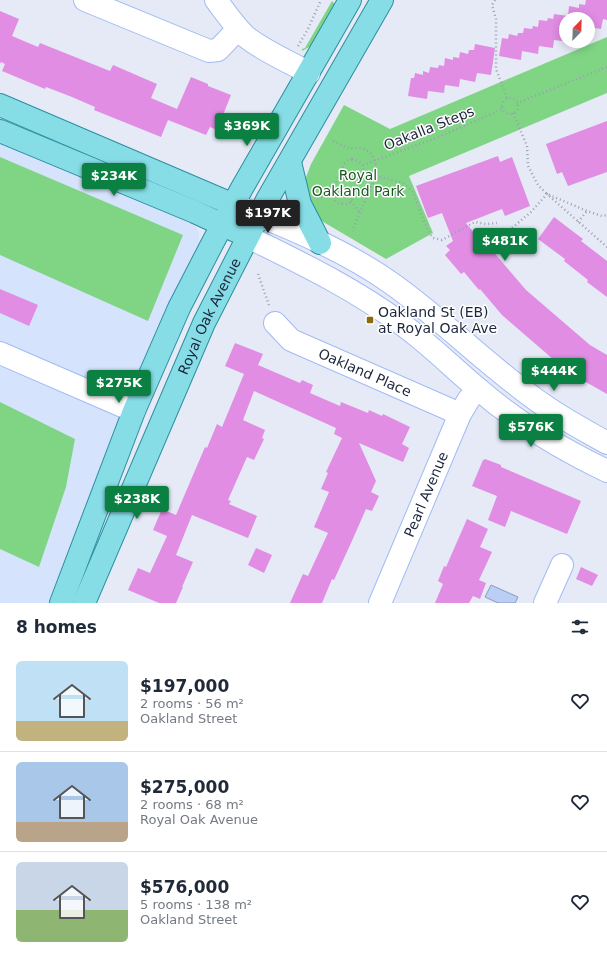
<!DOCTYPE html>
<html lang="en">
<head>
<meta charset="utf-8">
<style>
	:root { --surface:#fff; --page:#f6f6f7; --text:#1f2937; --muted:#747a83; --line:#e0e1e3; --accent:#0b8043 }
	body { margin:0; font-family:"DejaVu Sans",sans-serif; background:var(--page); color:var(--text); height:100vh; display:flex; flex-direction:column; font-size:15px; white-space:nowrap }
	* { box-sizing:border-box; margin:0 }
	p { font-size:13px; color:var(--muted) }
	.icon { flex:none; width:22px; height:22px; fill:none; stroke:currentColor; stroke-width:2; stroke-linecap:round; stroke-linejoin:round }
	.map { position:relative; height:603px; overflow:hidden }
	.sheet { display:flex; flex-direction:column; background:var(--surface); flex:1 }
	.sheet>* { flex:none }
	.needle { width:26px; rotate:23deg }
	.controls { position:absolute; left:559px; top:12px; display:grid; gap:8px }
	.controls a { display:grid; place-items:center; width:36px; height:36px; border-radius:50%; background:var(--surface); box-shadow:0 2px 10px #0003; font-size:20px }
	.price { position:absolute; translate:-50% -34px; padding:0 9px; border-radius:4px; background:var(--accent); color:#fff; font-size:13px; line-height:26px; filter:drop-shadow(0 1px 2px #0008) }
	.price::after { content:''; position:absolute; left:50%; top:24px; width:12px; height:9px; margin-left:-6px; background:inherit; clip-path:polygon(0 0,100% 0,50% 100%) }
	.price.current { background:#222; color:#fff }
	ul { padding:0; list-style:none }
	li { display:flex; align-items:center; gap:12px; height:100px; padding:0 16px }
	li+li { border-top:1px solid var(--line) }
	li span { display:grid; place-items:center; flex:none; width:112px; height:80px; border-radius:6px; color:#555 }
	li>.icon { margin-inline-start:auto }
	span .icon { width:48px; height:48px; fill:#fffc; stroke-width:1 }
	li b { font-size:17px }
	h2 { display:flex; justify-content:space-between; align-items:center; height:48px; padding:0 16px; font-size:17px }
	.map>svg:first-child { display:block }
</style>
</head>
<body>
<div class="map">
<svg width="607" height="603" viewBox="0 0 607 603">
	<rect width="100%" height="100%" fill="#e5eaf6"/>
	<path fill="#d6e3fd" d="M0 140 188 220 196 227 199 234V242L166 310 52 603H0Z"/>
	<path fill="#80d585" d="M332 1 335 4 311 46 302 51V49L305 48Z
		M607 37V93L409 176 433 233 386 259 320 220 309 206 305 180 311 164 344 105 390 129Z
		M0 157 183 235 148 321 0 255Z
		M0 402 75 439 66 487 39 567 0 549Z"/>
	<path fill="#bbcef6" stroke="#8b9bbe" d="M491 585 518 597 515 603H498L485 597Z"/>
	<path fill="#e08de3" d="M586 0H607V20L603 19 601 29 588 27V19H566V41H570V42L554 40 553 48 539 46 538 54 522 51 521 60 499 56 502 38 508 39 509 34 517 36 518 33H523L524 28 532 29 533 26 538 27 539 20 547 21 548 18 553 19 554 14 568 16 569 6 579 8V4L585 5Z
		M0 11 19 19 12 36 38 47 40 43 110 71 113 65 157 84 151 98 177 109 191 77 208 84V86L231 95 217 130 210 127 206 135 168 120 161 137 94 110 95 107 72 97 46 87 45 89 2 71 5 64 1 62 0 64Z
		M475 44 495 48 491 75 477 73 475 82 460 79 459 87 445 85 444 93 428 91 427 99 408 96 411 78H414L415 73 423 75V71L429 73 430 67 438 68 439 65 444 66 445 58 453 60V57L459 58 460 52 468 54 469 50H474Z
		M607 121V172L568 186 562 172 557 174 546 144Z
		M498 156 500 162 512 157 530 206 505 216 502 209 466 223 489 251 491 249 526 290 590 345 607 355V394L568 372 502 315 480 289 479 290 464 272 461 274 445 255 450 250 446 246 453 241 442 213 428 218 416 186Z
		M554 217 583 239 581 241 607 261V297L587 282 588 280 564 261 565 259 538 239Z
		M0 289 38 305 29 326 0 313Z
		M235 343 263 354 258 365 300 383 302 380 313 385 310 393 340 406 341 402 368 413 369 410 382 416 383 414 410 427 402 444 409 448 403 462 359 443 376 481 371 492 379 496 372 511 366 509 351 543 334 580 332 579 322 603H290L303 574 308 576 328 533 314 527 329 492 321 489 328 473 326 472 342 438 334 434 336 428 254 391 243 420 265 430 262 438 264 439 254 460 247 457 228 500 231 501 229 504 257 516 248 538 192 515 176 555 193 562 182 587H183L176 603H159L128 590 138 568 150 573 167 536 153 530 162 509 176 515 205 447 207 448 217 424 222 427 244 374 225 366Z
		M485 459 501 465V467L581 501 567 534 511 511 505 527 488 520 497 496 472 486 483 460H484Z
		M467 519 488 529 480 547 492 552 479 580 486 583 480 599 473 596 469 603H435L443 584 438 581 444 566 446 567Z
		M256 548 272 555 264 573 248 565Z
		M581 567 598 575 592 586 576 579Z"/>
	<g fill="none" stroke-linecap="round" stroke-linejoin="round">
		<g stroke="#a1bbf4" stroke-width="24">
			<g id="minor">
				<path d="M85 0 209 51 218 50 238 29"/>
				<path d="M216 0C225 12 234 25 245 36 263 51 288 61 309 73"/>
				<path d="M234 205C287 227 343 249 391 283 445 321 490 369 545 406 565 420 586 431 607 443"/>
				<path d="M248 237C301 263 355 289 403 325 429 344 452 367 477 388 516 422 561 449 607 471"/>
				<path id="s1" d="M275 323 291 340 460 414"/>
				<path d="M0 353 134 411"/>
				<path id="s2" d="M380 603 460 414 469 399 478 389"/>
				<path d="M545 603 562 565"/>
			</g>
		</g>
		<g stroke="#2c8ea0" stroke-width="24">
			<g id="major">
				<path d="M0 105 234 205"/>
				<path d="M0 131 195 212 236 231"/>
				<path d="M290 162 300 204 320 243"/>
				<path d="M61 603 134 411 179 308 212 244 242 188 350 0"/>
				<path id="s3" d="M84 603 204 323 267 200 382 0"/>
			</g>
		</g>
		<path stroke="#99a0b0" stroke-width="2.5" stroke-dasharray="1 3" stroke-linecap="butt" d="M495 0 492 5 496 19V69L507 98
			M298 46 308 29 321 0
			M502 106a8 8 0 1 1 16 0a8 8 0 1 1-16 0Z
			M517 104 527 99 607 67
			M513 113 527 146 528 166 538 185 547 194 587 211 602 216 607 215
			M333 141C338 143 343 146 348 148 353 149 359 147 364 149 374 152 378 167 376 176L352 231
			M352 159C359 161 365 164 363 172L351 201C349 204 347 205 343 204 325 202 336 183 340 173 342 170 343 165 346 162 348 160 349 160 352 159Z
			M363 165 436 138 503 109
			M376 176 403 183 413 192 428 231 433 238 442 240 475 222 486 224 497 223
			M317 198 332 194
			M351 201 360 213
			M578 222 587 211
			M506 233 531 212 547 194 607 247
			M258 274 269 305"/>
		<use href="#minor" stroke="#fff" stroke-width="22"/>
		<use href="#major" stroke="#86dde6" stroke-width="22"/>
	</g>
	<rect fill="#8d6a0c" stroke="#fff" stroke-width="1.5" x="366" y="316" width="8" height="8" rx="2"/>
	<g text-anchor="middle" stroke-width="3" stroke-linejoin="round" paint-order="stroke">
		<g font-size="14" fill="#1b253b" stroke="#fff">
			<text transform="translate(429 128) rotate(-22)" y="5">Oakalla Steps</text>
			<text dy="5" stroke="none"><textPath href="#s3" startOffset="313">Royal Oak Avenue</textPath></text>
			<text dy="5" stroke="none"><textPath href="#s1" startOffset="104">Oakland Place</textPath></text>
			<text dy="5" stroke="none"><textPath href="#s2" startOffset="118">Pearl Avenue</textPath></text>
		</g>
		<g font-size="14" fill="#1a5922" stroke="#fff">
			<text x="358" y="180">Royal<tspan x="358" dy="16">Oakland Park</tspan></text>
		</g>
		<g font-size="14" fill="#1b253b" stroke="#fff" text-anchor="start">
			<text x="378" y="317">Oakland St (EB)<tspan x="378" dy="16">at Royal Oak Ave</tspan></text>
		</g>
	</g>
</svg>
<div class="controls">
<a><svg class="needle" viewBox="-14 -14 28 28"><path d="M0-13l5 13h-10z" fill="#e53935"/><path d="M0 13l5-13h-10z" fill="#747a83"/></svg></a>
</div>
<b class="price" style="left:247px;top:147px">$369K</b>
<b class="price" style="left:114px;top:197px">$234K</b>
<b class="price current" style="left:268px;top:234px">$197K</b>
<b class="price" style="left:505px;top:262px">$481K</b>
<b class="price" style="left:554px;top:392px">$444K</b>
<b class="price" style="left:119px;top:404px">$275K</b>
<b class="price" style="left:531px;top:448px">$576K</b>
<b class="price" style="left:137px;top:520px">$238K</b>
</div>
<section class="sheet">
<h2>8 homes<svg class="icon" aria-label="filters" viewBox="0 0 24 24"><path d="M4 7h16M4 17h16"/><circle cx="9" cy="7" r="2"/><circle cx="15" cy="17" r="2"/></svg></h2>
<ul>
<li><span style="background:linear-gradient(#bfe0f5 75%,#c2b280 0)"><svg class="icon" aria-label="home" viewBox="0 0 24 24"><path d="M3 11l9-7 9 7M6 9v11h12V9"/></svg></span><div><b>$197,000</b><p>2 rooms · 56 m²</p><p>Oakland Street</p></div><svg class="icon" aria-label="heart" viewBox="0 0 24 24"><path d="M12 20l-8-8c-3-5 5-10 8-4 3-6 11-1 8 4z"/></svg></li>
<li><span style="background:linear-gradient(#a9c7e8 75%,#b9a48a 0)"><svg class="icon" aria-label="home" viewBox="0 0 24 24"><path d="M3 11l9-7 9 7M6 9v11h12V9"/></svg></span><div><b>$275,000</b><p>2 rooms · 68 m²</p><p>Royal Oak Avenue</p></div><svg class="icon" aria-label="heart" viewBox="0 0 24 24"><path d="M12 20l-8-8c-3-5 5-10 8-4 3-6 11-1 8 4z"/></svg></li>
<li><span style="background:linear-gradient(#c9d6e8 60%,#8fb573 0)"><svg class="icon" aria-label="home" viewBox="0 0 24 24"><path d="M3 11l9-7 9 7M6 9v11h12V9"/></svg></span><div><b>$576,000</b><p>5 rooms · 138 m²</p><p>Oakland Street</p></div><svg class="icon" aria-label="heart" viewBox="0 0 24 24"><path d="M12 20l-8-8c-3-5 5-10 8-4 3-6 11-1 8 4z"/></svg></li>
</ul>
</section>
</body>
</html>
